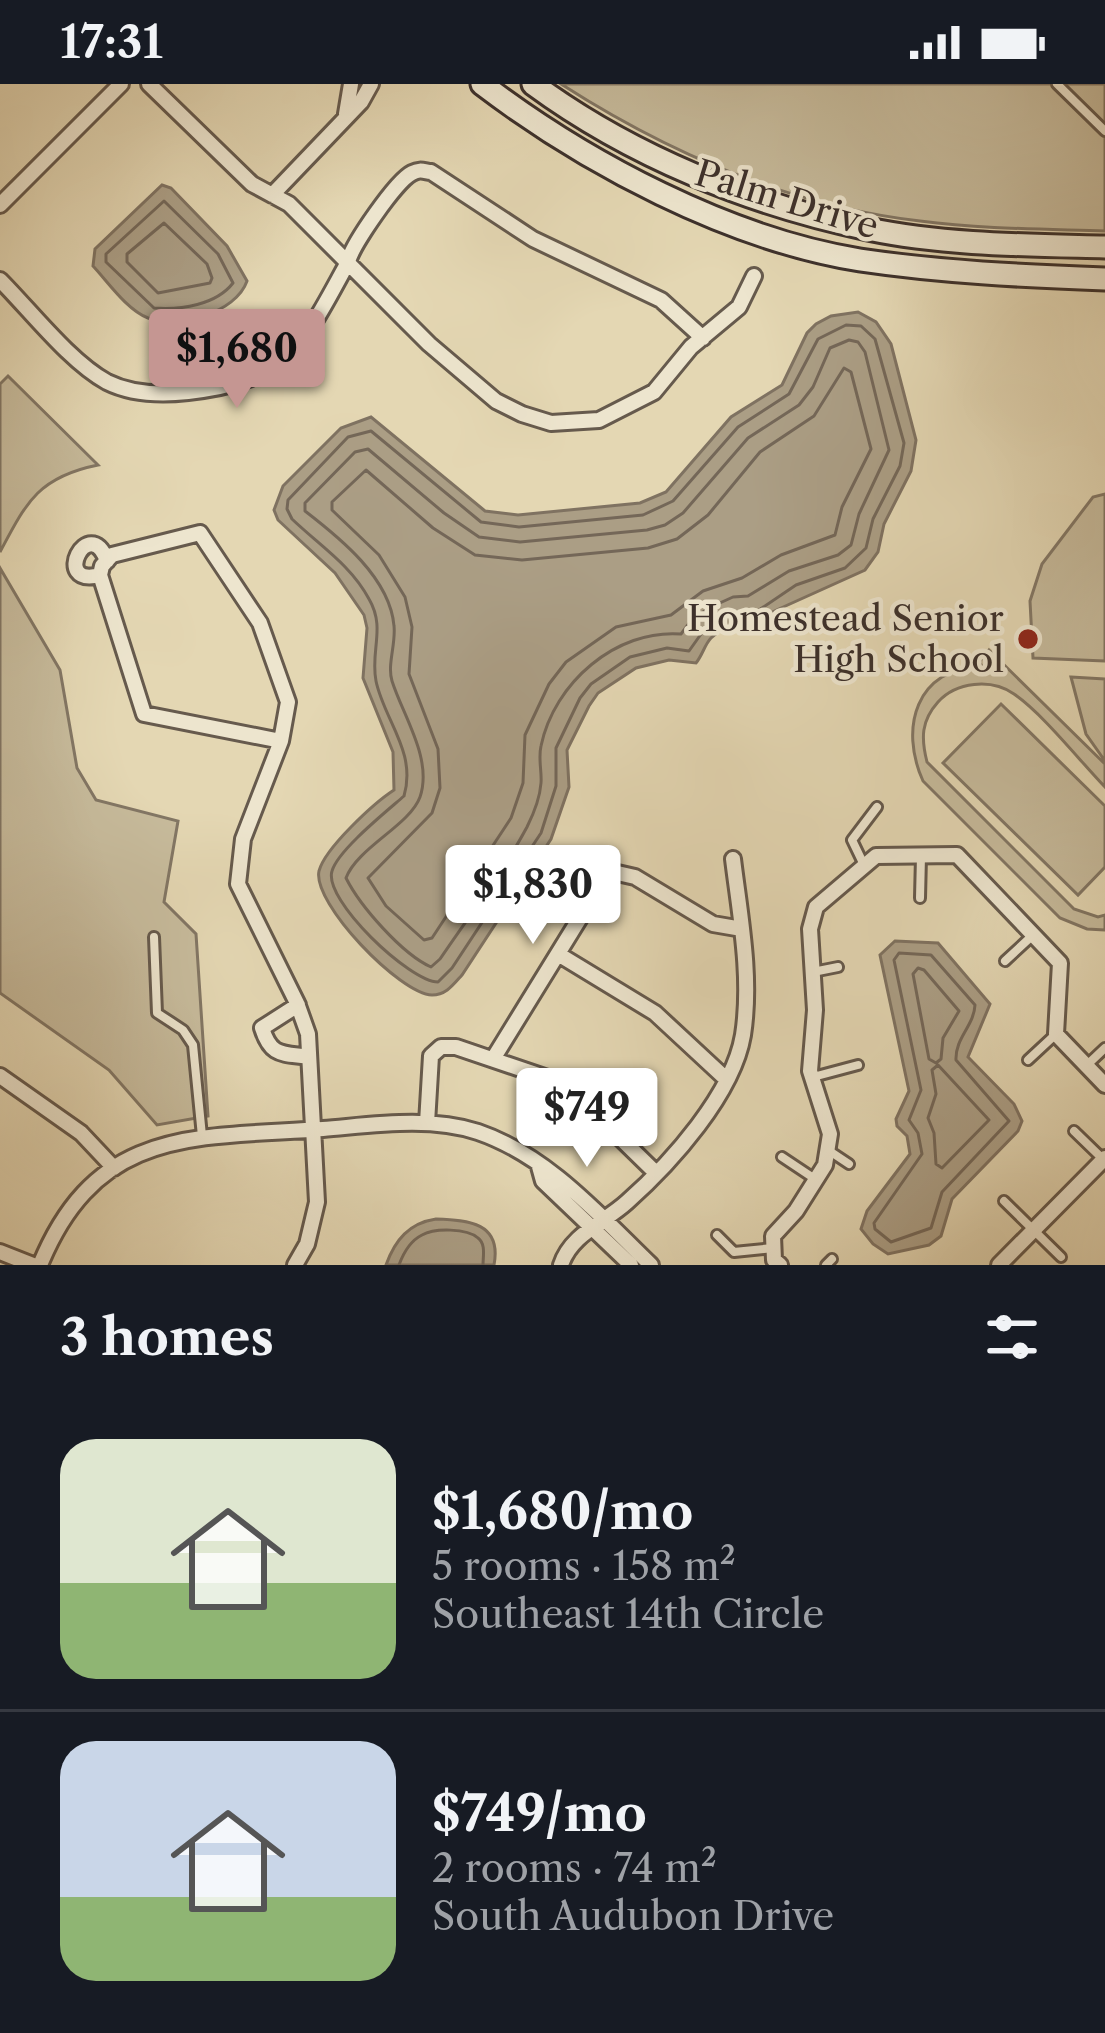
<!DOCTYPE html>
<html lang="en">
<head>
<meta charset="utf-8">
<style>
	:root { --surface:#171b24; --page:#242831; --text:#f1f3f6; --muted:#9ea1a6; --line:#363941; --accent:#c59692 }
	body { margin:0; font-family:"Libre Caslon Text",serif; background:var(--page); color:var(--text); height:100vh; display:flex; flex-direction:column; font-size:45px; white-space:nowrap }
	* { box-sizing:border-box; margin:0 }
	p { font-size:39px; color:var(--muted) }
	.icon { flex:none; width:66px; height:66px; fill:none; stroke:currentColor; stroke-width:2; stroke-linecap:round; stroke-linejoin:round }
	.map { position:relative; height:1181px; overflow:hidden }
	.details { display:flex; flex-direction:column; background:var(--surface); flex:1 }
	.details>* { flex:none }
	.price { position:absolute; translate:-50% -102px; padding:0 27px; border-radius:12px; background:#fff; color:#222; font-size:39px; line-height:78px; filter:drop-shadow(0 3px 6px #0008) }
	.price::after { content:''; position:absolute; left:50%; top:72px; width:36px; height:27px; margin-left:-18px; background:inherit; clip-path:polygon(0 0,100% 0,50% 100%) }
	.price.current { background:var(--accent); color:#111 }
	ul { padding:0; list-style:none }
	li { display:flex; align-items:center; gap:36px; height:300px; padding:0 60px }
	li+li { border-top:3px solid var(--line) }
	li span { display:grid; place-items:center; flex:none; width:336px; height:240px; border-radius:36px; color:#555 }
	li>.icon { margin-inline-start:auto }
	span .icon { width:144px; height:144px; fill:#fffc; stroke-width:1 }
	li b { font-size:51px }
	h2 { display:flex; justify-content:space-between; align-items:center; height:144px; padding:0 60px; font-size:51px }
	.status { display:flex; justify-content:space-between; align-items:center; height:84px; padding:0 60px; background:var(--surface); direction:ltr }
	.status svg { height:33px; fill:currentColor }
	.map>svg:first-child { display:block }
</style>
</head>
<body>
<div class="status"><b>17:31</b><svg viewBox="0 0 49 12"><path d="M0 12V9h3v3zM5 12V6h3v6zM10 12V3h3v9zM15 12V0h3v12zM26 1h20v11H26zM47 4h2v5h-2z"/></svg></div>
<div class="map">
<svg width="1105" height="1181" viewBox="0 0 1105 1181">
	<rect width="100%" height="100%" fill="#e4d7b3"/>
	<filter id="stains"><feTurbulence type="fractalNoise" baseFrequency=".00167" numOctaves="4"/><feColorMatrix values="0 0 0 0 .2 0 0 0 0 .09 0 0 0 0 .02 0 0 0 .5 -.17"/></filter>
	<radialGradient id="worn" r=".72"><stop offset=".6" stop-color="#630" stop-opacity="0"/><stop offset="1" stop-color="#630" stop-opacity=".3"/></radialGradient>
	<path fill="#c7bb9c" stroke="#827664" stroke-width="3" d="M561 0H1105V147C1044 145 982 145 920 137 791 122 670 70 561 0Z
		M8 292 98 381C38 393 26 419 0 468V300Z
		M1105 410V577L1033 574 1030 517 1042 480 1093 413Z
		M0 484 60 586 77 684 96 716 178 737 164 818 196 850 208 1032 157 1041 109 986 0 909Z
		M989 566 1105 680V703C1079 676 1043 630 1014 610 991 594 956 598 938 618 921 637 921 654 927 678L1074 825 1098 833 1105 831V846L1087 845 1060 834 923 697C899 644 916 584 982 582L979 578Z
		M1071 593 1105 595V677L1086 650Z
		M1001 620 1105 722V783L1078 811 943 679Z"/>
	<path fill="#ab9e85" stroke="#7f7261" stroke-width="3" d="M162 101 171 104 227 162 247 197C236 229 178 245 148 234 127 226 108 198 93 182L95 165Z
		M858 228 876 238 891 260 916 356 911 387 884 440 878 468 865 486 770 529 768 535C750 543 727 538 711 554 705 560 702 572 696 579L669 576 636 584 598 609 589 622 567 666 569 703 551 755 462 891C453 901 446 911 432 911 400 910 312 819 319 787 325 764 374 719 394 706L393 668 363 594 367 544 364 531 335 489 278 436 274 426 283 402 341 344 371 333 485 427 518 431 640 419 666 408 731 333 782 301 807 249 816 240 831 232Z
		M895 857 938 859 990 920 968 973 1014 1020 1022 1037 1018 1047 952 1115 941 1152 929 1161 888 1170 873 1160 861 1145 867 1127 910 1070 907 1052 897 1042 896 1035 909 1007 880 871Z
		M436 1135C469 1136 502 1139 494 1181H386C395 1156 409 1139 436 1135Z"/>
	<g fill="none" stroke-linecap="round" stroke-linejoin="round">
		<path stroke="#746758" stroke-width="3" d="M164 117 218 170 233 199C216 221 181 226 154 224L106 178V170Z
			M164 139 207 180 212 194 210 199 158 209 127 178V170Z
			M846 241 861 242 875 255 904 359 900 382 873 435 866 464 845 484 796 501 756 528H737L706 543 689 567 667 564 630 573 591 600 580 614 556 664V702L541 749 452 884 438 898C410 898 323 816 332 787 338 766 387 727 404 712 417 668 384 636 376 597 370 567 386 544 369 515 351 481 319 461 292 435L287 425 288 416 348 353 371 347 481 438 519 443 643 431 673 417 738 343 789 310 818 255Z
			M849 256 858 258 865 268 889 366 859 430 851 461 838 471 789 487 748 512 733 513 711 523 693 534 681 550C616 545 554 599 541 662 538 675 542 687 541 699 540 713 533 731 527 743 503 788 469 832 440 875L431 883C402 870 360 822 346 794 357 764 410 741 420 713 433 675 403 632 392 597 387 581 396 560 394 542 390 494 340 454 305 427V419L355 368 368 365 444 429 479 453 520 458 647 446 665 441 683 429 748 354 799 321 813 303 830 264Z
			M844 284 851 288 871 365 842 423 835 451 781 471 742 494 703 507 671 531 616 543 566 578 549 600 525 651 523 699 511 734 432 854 424 856 386 822 368 794 432 729 440 704 438 665 409 590 412 543 405 513 379 471 332 426V418L366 386 433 444 475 471 522 476 648 464 677 455 708 431 760 368 814 332Z
			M899 869 931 871 975 921C974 942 955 954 956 976L1009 1037 942 1108 931 1144 891 1158 875 1145 874 1139 922 1070 918 1049 909 1036 921 1006 894 876Z
			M918 884 924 886 959 927 943 954 941 975 936 979 929 975 913 890Z
			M938 981 989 1036 942 1084 936 1080 934 1049 928 1034 936 1010 932 986Z
			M399 1181C403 1170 410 1157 422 1151 434 1144 467 1144 478 1154 486 1160 483 1172 483 1181"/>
		<g stroke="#665a4d" stroke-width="14">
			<path id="lane" d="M1057 0 1105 47
				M864 781 852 756 877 723
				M920 814 921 772
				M154 853 157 929 183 946 193 961 202 1052
				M1005 877 1033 851
				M813 888 838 883
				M1028 976 1056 950
				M1087 981 1105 964
				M813 993 858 981
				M1074 1047 1104 1076
				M828 1066 849 1080
				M782 1073 815 1095
				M1004 1117 1061 1173
				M717 1151 734 1168 773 1164
				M826 1181 832 1175"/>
		</g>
		<g stroke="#665a4d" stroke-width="20">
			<path id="street" d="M149 0 252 100 289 120 429 260 496 317 522 330 551 339 599 336 654 308 691 263 739 223 754 192
				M346 30 351 0
				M272 111 361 18 371 0
				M0 121 121 0
				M0 196C30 226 70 278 107 298 131 310 161 311 188 308 288 297 303 261 348 178 352 161 396 97 412 89 420 85 423 87 431 88L533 155 661 216 703 254
				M200 449 260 539 288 618 281 657 144 630 100 491 102 482 112 471Z
				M100 491C50 504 89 428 107 477
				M281 657 243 755 238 800 297 919 308 950 317 1118 307 1160 295 1181
				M558 870 655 929 725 994
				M298 921 262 944C271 973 282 969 309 973
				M493 975 599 803 613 788 635 793 713 840 742 845
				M0 992 81 1049 114 1084
				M427 1039 431 972 441 963H456L565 1000 656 1089
				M538 1079 543 1097 631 1181
				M0 1168 33 1181
				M40 1181C97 1042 195 1054 323 1045 373 1041 428 1032 478 1048 548 1072 599 1131 651 1181
				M561 1181C571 1150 604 1139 627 1118 671 1079 733 1010 743 951 752 893 740 832 733 775
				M780 1181 774 1176 773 1152 796 1127 825 1081 830 1050 810 987 815 926 810 845 816 823 876 772 957 771 1060 879 1056 950 1105 1001
				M999 1181 1105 1074"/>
		</g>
		<g stroke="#3c302b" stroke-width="27">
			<path id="secondary" d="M482 0C586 79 729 155 860 176 941 188 1023 192 1105 195
				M533 0C631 72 749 120 868 145 945 161 1026 161 1105 163"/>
		</g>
		<use href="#lane" stroke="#ede5ce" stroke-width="8"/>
		<use href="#street" stroke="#ede5ce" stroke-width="14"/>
		<use href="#secondary" stroke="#ede5ce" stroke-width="21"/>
	</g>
	<circle fill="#8f2418" stroke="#ede5ce" stroke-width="4.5" cx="1028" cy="555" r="12"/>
	<g text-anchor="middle" stroke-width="9" stroke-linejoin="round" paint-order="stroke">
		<g font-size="36" fill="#3c302b" stroke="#ede5ce">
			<text transform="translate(787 115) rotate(17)" y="13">Palm Drive</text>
		</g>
		<g font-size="36" fill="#3c302b" stroke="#ede5ce" text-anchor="end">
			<text x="1004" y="547">Homestead Senior<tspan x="1004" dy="41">High School</tspan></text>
		</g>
	</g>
	<rect width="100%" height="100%" filter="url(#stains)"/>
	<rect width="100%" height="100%" fill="url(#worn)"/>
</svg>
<b class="price current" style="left:237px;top:327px">$1,680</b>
<b class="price" style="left:533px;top:863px">$1,830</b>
<b class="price" style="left:587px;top:1086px">$749</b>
</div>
<section class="details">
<h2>3 homes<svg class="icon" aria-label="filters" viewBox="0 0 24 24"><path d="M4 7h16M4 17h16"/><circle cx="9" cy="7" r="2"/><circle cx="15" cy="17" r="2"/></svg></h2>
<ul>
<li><span style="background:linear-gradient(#dfe7d0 60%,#8fb573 0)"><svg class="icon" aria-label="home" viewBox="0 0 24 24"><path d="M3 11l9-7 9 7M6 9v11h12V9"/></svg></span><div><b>$1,680/mo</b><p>5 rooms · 158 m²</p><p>Southeast 14th Circle</p></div></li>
<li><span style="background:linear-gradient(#c9d6e8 65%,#8fb573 0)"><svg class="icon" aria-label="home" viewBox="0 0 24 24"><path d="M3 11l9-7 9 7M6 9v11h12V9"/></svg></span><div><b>$749/mo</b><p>2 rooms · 74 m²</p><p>South Audubon Drive</p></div></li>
</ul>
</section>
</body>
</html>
